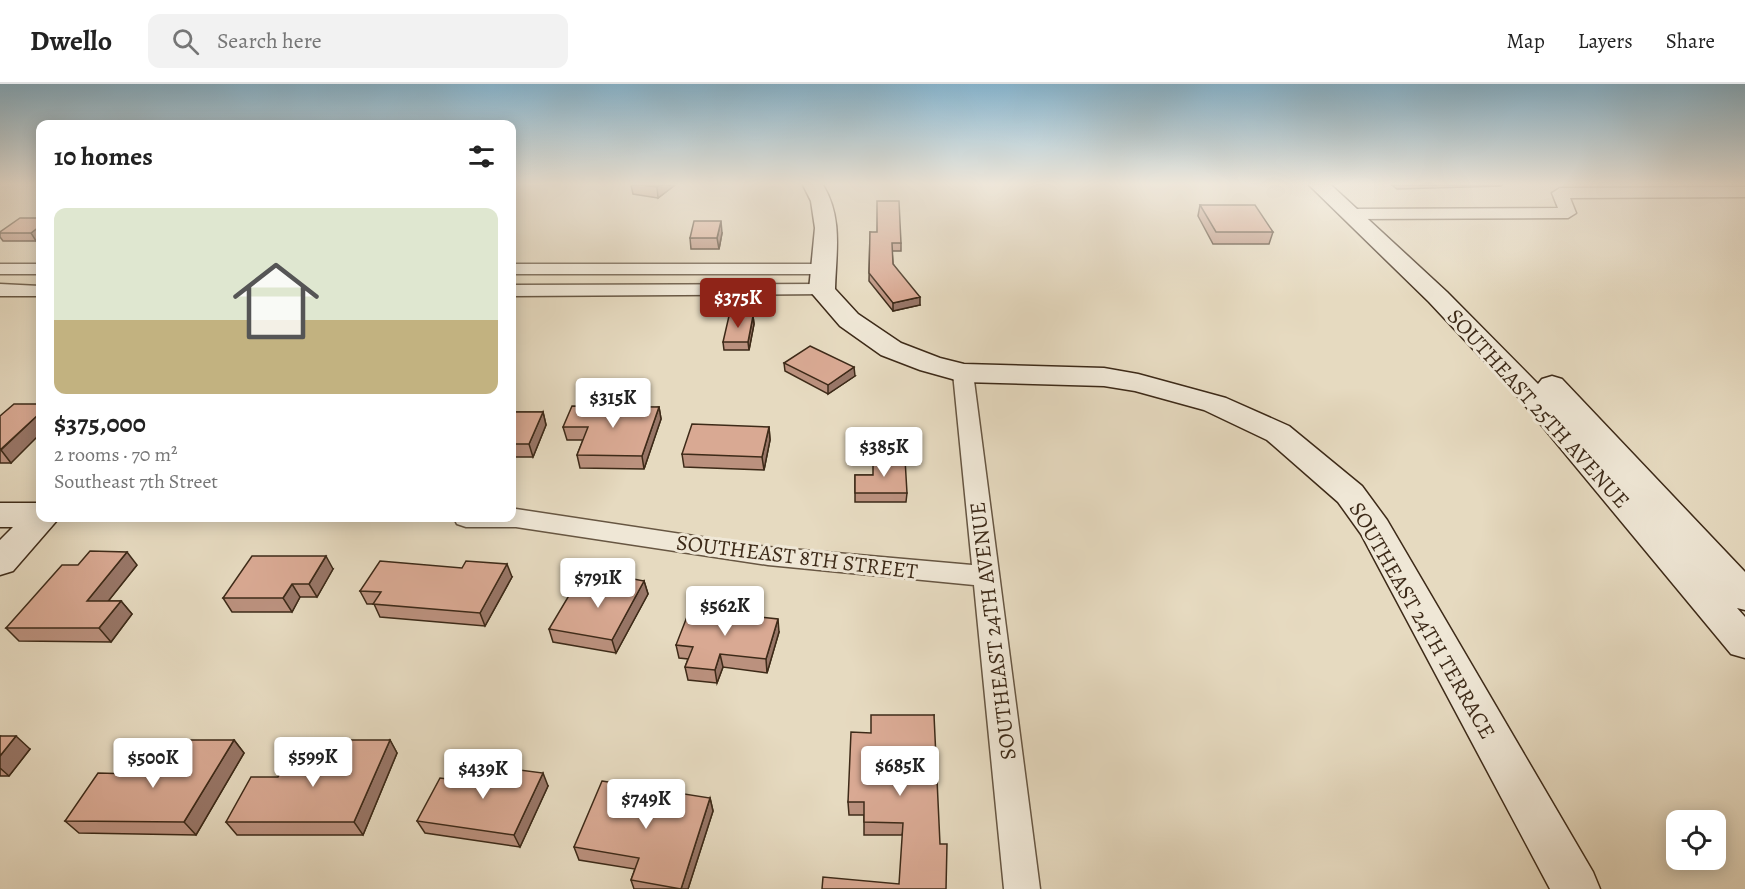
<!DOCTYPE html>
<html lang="en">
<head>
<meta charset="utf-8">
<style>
	:root { --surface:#fff; --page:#f2f2f2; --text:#222; --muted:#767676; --line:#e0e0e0; --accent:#8f2418 }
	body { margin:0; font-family:Alegreya,serif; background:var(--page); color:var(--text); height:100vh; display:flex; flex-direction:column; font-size:22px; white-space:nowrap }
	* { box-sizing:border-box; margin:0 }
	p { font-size:20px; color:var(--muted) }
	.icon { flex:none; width:33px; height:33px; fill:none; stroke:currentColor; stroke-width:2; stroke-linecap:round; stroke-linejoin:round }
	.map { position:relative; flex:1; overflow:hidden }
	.sheet { position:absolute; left:36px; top:36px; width:480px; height:402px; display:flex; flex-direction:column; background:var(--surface); border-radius:12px; box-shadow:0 3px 15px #0003 }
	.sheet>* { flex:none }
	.controls { position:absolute; left:1666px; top:726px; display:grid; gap:12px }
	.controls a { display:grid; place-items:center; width:60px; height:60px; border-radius:12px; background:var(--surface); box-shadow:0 3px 15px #0003; font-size:30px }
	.price { position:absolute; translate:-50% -51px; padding:0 14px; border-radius:6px; background:#fff; color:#222; font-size:20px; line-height:39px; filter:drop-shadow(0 2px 3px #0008) }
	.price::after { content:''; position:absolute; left:50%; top:36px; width:18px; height:14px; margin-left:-9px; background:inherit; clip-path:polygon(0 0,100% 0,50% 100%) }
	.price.current { background:var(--accent); color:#fff }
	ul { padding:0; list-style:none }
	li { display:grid; align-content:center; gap:12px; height:318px; padding:0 18px }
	li span { display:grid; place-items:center; height:186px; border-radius:12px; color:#555 }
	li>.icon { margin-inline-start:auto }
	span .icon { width:108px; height:108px; fill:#fffc; stroke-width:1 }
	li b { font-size:26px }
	h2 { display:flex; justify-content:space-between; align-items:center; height:72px; padding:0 18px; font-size:26px }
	header { display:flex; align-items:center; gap:36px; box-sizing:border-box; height:84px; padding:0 30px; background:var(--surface); border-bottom:2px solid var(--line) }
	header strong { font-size:28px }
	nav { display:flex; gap:33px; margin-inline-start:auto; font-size:21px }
	.search { width:420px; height:54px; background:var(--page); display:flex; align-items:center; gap:15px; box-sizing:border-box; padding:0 21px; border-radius:12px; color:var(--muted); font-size:22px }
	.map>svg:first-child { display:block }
</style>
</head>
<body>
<header>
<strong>Dwello</strong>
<div class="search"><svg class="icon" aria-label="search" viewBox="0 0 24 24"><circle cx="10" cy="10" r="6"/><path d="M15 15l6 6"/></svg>Search here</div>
<nav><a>Map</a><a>Layers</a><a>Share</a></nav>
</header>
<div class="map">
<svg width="1745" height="805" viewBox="0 0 1745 805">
	<rect width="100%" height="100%" fill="#e6dac0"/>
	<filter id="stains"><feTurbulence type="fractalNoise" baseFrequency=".00333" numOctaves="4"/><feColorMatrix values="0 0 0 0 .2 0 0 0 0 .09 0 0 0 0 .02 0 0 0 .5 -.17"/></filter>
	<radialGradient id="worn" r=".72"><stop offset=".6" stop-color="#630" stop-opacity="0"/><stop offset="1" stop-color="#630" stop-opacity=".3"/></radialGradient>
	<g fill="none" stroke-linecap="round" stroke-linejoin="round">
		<g stroke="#675642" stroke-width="3">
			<path id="street" d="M1745 103V113L1570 114 1576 129 1568 134 1352 135 1344 130 1352 125 1558 124 1552 109 1560 104Z
				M0 180H40V190H0Z
				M512 180H823L829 181 832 185 829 189 823 190H512Z
				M0 200 40 202V212H0Z
				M822 200 829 202 831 206 829 210 512 212V201Z
				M963 283 970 285 973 289 1040 805H1004L974 501 768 481 516 443H466L457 440 454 434H512V425H516L768 463 972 481 953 289 956 285Z"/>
		</g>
		<g stroke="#3d2a18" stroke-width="3">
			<path id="secondary" d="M803 101H823C843 134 836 168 835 205L858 230 901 259 940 274 964 280 1104 284 1138 290 1226 314 1289 342 1362 402 1387 436 1593 788 1600 805H1550L1361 450 1338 418 1267 356 1204 326 1135 307 1104 302 963 298 920 286 881 271 840 242 809 206 815 144 811 117Z
				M1309 101H1331L1447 208 1538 300 1542 295 1552 292 1562 295 1745 488V526L1737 524 1745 533V574L1731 570 1518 313 1429 218Z
				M0 419H40V434H59L13 487 0 491V456L13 443H0Z"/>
		</g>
		<use href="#street" fill="#efe7d6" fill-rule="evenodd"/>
		<use href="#secondary" fill="#efe7d6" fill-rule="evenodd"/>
	</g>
	<path fill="#bb917e" stroke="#3d2a18" stroke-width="1.5" d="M631 101H675L658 114 633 110Z
		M1392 101H1502L1501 102 1397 105Z
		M1200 121 1273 148 1269 160H1213L1198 132Z
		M40 134V154L36 157H3L0 153V148Z
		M870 148 901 159V167H892L893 180 920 221 893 227 869 197Z
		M722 149 719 165H691L690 154Z
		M753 232 754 240 749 266H724L723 258Z
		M784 279 855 292 828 310 785 287Z
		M659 323 661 335 644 385 580 384 577 371 583 356H567L563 343Z
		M512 328H543L546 341 533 373H512Z
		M0 332 11 379H0Z
		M769 343 770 356 764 386 684 383 682 370Z
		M855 391H873L907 409 906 418H855Z
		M137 481 108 517H121L132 530 111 558 19 557 6 544Z
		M333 485 317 513H300L292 528H232L223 514Z
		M512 493 485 542 380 533 374 520H367L360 507Z
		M644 497 648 510 616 569 553 558 549 545 603 508Z
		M779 548 767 589 723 583 717 599 688 596 685 583 688 575 679 574 676 561Z
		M934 631 902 751H864V731H849L848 718 871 649Z
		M0 652 30 665 9 692H0Z
		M234 656 244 669 196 751 79 749 65 737 168 691Z
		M390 656 397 669 363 751H237L226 738 278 693 342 675Z
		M464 697 548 702 520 763 425 749 417 737Z
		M710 714 713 727 688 805H634L631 796 635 785 579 776 574 763Z"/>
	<path fill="#987667" stroke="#3d2a18" stroke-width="1.5" d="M660 101H675L658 114 657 103Z
		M721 137 722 149 719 165 717 154Z
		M40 142V154L36 157 31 149Z
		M920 213V221L893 227V219Z
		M753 232 754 240 749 266 748 258Z
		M854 283 855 292 828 310V301Z
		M659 323 661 335 644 385 642 372Z
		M543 328 546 341 533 373 529 360Z
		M40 329V350L11 379 1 366Z
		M769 343 770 356 764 386 762 373Z
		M127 468 137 481 98 530 87 517Z
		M326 472 333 485 317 513 309 500Z
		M507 480 512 493 485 542 480 529Z
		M644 497 648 510 616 569 612 556Z
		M292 500 300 513 292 528 283 514Z
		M121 517 132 530 111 558 99 544Z
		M778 535 779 548 767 589 766 575Z
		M720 570 723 583 717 599 715 586Z
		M16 652 30 665 9 692 0 684V672Z
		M234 656 244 669 196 751 184 738Z
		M390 656 397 669 363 751 354 738Z
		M543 689 548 702 520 763 514 751Z
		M710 714 713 727 688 805H681Z"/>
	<path fill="#d9a993" stroke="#3d2a18" stroke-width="1.5" d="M640 101H660L657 103Z
		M877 117H899L901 159H892L893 180 920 213 893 219 869 189 870 148H877Z
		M1200 121H1255L1273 148H1216Z
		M20 134H40V142L31 149H0V148Z
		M694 137H721L717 154H690Z
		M729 232H753L748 258H723Z
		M810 262 854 283 828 301 784 279Z
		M14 320H40V329L0 366V332Z
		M572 322 659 323 642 372 577 371 588 343H563Z
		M512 328H543L529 360H512Z
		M692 340 769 343 762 373 682 370Z
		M873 375H905L907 409H855V391H873Z
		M90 467 127 468 87 517H121L99 544H6L62 481H78Z
		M252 472H326L309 500H292L283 514H223Z
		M380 477 462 484 466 477 507 480 480 529 373 520 381 508 360 507Z
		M613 491 644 497 612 556 549 545 574 503 603 508Z
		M690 525 778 535 766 575 720 570 715 586 685 583 693 563 676 561Z
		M871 631H934L940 760H947L946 805H822L823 793 899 800 903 739 864 738V718H848L851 648 871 649Z
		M0 652H16L0 672Z
		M190 656H234L184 738 65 737 98 689 168 691Z
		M351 656H390L354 738H226L251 693H278L288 675H342Z
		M473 680 543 689 514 751 417 737 440 694 464 697Z
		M602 697 710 714 681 805 631 796 639 774 574 763Z"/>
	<linearGradient id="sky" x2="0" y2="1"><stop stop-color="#87b7d2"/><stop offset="0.47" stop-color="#f4eee3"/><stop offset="1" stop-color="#f4eee3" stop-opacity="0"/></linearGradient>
	<rect width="1745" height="213" fill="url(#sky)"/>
	<g text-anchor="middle" stroke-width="6" stroke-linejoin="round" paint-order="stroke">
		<g font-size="22" fill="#3d2a18" stroke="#efe7d6">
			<text transform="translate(1539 324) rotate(48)" y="8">SOUTHEAST 25TH AVENUE</text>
			<text transform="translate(797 472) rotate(7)" y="8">SOUTHEAST 8TH STREET</text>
			<text transform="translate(1423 536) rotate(60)" y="8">SOUTHEAST 24TH TERRACE</text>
			<text transform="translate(992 547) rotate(-97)" y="8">SOUTHEAST 24TH AVENUE</text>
		</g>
	</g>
	<rect width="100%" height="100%" filter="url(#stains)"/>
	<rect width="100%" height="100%" fill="url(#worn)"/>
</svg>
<div class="controls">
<a><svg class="icon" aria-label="locate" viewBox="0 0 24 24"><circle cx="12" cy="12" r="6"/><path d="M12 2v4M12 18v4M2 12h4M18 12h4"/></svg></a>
</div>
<b class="price current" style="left:738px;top:245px">$375K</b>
<b class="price" style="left:613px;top:345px">$315K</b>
<b class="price" style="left:884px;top:394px">$385K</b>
<b class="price" style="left:598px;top:525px">$791K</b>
<b class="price" style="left:725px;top:553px">$562K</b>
<b class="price" style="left:313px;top:704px">$599K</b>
<b class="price" style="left:153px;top:705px">$500K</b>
<b class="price" style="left:900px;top:713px">$685K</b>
<b class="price" style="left:483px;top:716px">$439K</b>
<b class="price" style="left:646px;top:746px">$749K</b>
<section class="sheet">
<h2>10 homes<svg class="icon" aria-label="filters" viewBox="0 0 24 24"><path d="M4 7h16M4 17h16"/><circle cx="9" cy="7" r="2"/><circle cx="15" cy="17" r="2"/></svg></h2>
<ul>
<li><span style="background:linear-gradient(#dfe7d0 60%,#c2b280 0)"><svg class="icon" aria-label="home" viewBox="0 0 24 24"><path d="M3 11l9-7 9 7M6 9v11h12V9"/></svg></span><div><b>$375,000</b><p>2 rooms · 70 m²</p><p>Southeast 7th Street</p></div></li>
</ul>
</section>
</div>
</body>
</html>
